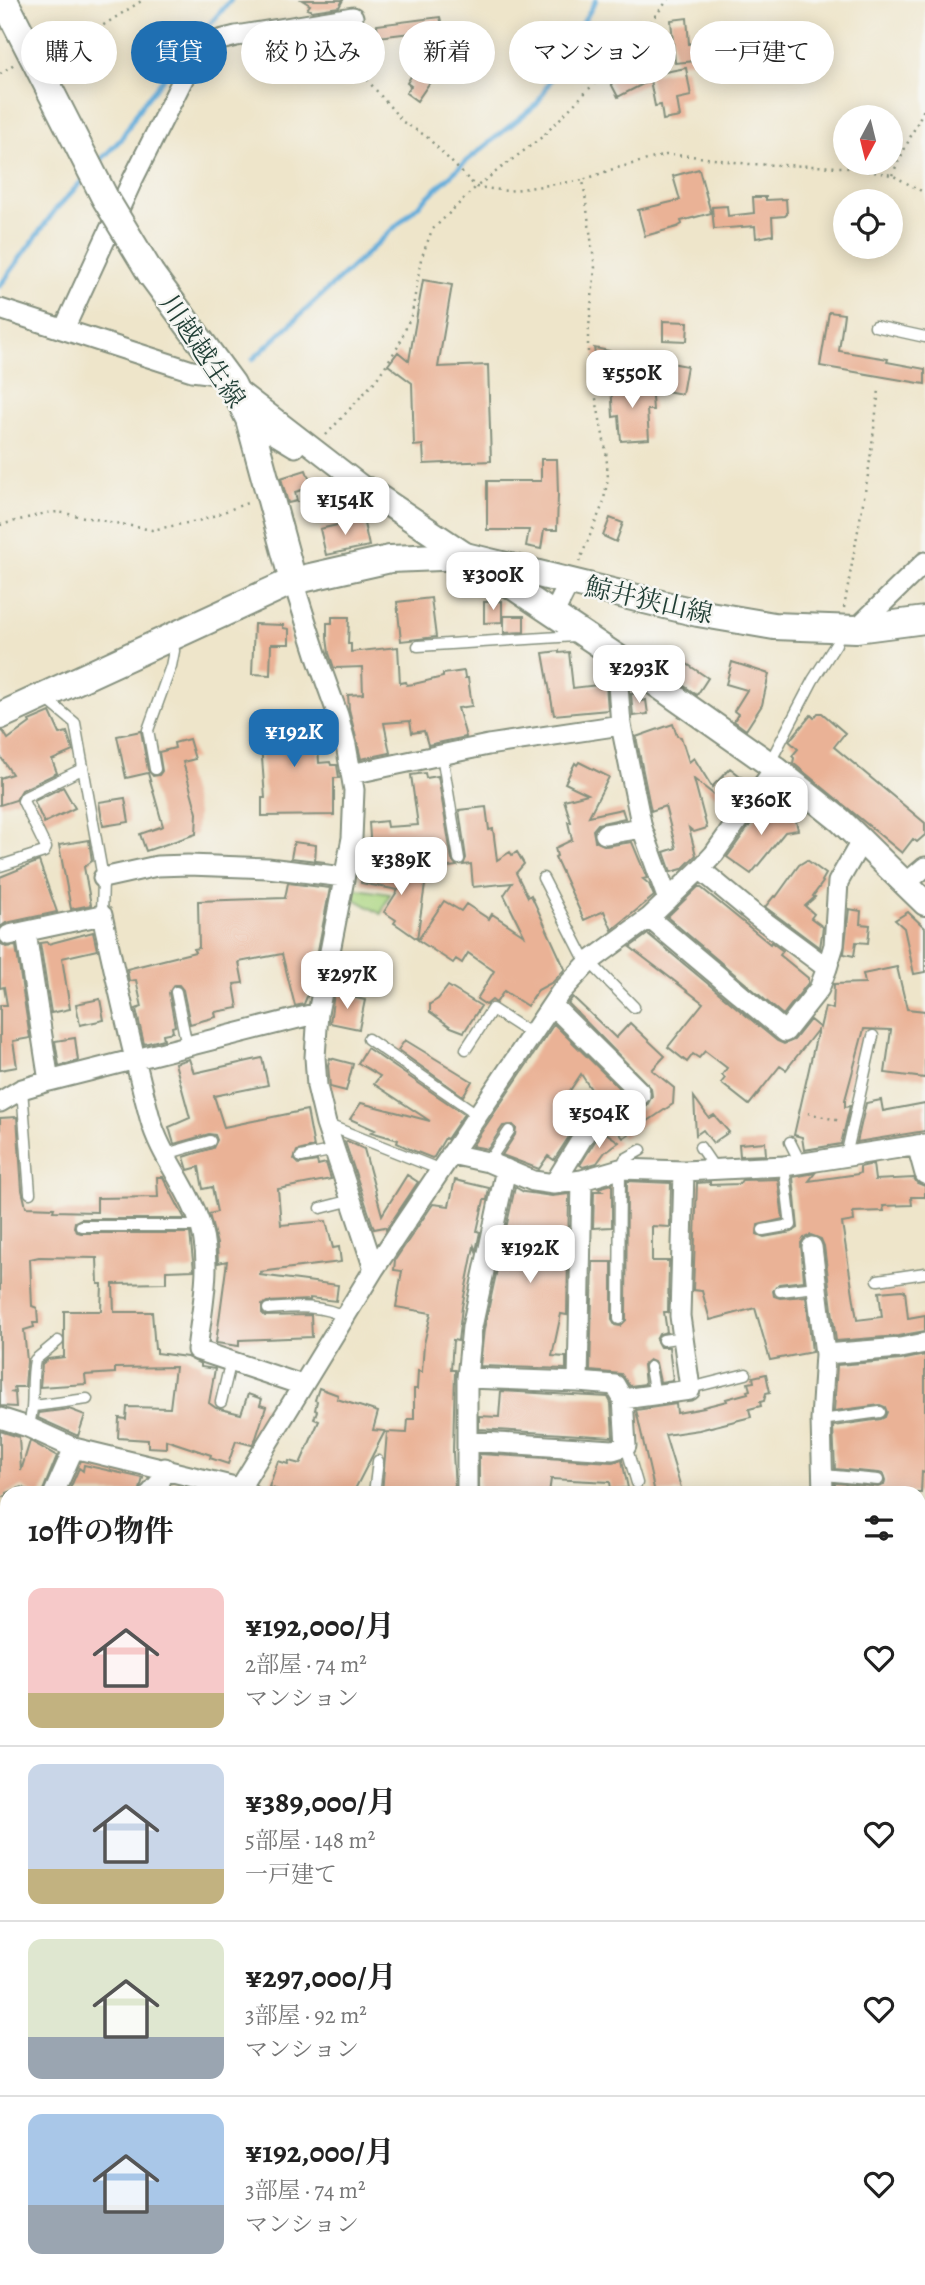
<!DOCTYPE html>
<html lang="ja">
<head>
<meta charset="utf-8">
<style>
	:root { --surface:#fff; --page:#f6f6f6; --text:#222; --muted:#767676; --line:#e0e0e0; --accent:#1f6fb2 }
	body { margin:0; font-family:Alegreya,"Noto Serif JP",serif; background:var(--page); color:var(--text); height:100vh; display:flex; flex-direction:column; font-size:26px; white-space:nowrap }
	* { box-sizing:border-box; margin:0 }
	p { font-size:23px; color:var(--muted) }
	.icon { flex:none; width:38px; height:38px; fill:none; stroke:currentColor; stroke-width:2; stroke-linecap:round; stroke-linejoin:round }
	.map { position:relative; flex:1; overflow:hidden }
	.side { position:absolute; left:0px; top:1486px; width:926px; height:800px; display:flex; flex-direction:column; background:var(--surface); border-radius:21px 21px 0 0; box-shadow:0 4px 18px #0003 }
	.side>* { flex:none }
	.banner { position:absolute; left:21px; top:21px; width:884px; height:63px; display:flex; gap:14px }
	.needle { width:46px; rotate:187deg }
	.controls { position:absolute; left:833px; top:105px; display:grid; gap:14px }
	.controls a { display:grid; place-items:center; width:70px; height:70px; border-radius:50%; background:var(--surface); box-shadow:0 4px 18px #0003; font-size:35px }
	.price { position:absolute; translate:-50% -60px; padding:0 16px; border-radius:14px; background:#fff; color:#222; font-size:23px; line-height:46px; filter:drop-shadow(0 2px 4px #0008) }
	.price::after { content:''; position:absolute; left:50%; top:42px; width:21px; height:16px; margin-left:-10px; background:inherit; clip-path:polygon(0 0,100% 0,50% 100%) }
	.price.selected { background:var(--accent); color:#fff }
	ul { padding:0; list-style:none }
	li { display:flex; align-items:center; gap:21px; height:175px; padding:0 28px }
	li+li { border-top:2px solid var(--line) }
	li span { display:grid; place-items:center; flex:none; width:196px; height:140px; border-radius:14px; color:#555 }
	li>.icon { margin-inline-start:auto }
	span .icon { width:84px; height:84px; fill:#fffc; stroke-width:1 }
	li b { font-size:30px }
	h2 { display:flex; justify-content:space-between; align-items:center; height:84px; padding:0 28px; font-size:30px }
	.chip { padding:0 24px; border-radius:32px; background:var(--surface); box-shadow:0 4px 18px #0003; font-size:24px; line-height:63px }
	.chip.selected { background:var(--accent); color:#fff }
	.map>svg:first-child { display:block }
</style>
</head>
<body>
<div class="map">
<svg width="925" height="2285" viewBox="0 0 925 2285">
	<rect width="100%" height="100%" fill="#f6f6f2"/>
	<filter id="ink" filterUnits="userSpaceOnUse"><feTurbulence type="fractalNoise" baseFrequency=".0143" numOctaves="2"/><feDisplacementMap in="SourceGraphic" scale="14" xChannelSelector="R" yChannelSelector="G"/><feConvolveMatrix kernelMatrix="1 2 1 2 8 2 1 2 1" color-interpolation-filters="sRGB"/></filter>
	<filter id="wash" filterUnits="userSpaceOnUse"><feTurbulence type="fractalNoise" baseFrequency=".00686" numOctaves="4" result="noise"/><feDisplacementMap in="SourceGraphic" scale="28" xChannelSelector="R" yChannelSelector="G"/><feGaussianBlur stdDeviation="1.57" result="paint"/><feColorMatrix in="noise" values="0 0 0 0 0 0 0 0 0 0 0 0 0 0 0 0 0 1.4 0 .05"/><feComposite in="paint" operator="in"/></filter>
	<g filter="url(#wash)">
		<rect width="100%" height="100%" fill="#eee5ca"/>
		<path fill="#abd580" stroke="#65895a" stroke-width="2" d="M352 888 390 894 381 914 351 897Z
			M925 1664V1780L919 1781V1665Z"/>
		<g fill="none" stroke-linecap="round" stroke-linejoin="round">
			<path stroke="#61acda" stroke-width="5" d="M96 165 121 139 141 106 175 64 231 0
				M0 286 56 209 85 178
				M253 359 464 163 537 104 596 0"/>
		</g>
		<g id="blocks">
			<path fill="#eab296" d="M302 0H343L339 7 312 11 307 9 310 5Z
				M440 17 442 25 411 33 378 37 377 25Z
				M687 18 689 44H695L696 61 675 63 671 20Z
				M633 56 647 82 618 97 606 74 619 67 617 64Z
				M422 58 439 69 417 101 406 93 411 86 407 83Z
				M686 68 691 96 677 99 680 117 663 120 661 105 655 106 649 75Z
				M699 169 711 213 681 221 682 224 677 227 645 236 638 210 680 200 673 176Z
				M753 197H766V200L786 199 787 214 785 216 772 217 773 235 756 238 755 226 714 229 712 207 727 206 728 216 754 213Z
				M423 280 452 285 438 367 488 365 491 461 424 464 423 445 414 446 412 383 388 365 398 352 409 361Z
				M829 312 844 314 839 351 888 359 887 362 925 369V384L820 366Z
				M663 321 688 322 687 341 663 340Z
				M594 348 610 351 613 369 598 372Z
				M666 362 687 366 682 394 661 390Z
				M632 382V386L651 384 653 410H647L649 439 621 441 619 416 613 417 611 384Z
				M541 459H557L558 494 557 530H544L541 549 526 546 529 530H487V481H541Z
				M306 470 312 487 295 492 297 501 288 503 281 478Z
				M610 518 623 523 616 542 603 536Z
				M363 519 369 546 326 555 320 529Z
				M431 598 436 637 401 641 397 602Z
				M502 601V622L484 623V602Z
				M504 616H524V632L504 633Z
				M332 617H349L348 644H351V652L398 647 400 683 406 682 407 685 414 684 443 677V674L464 671 465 678H468L472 706 458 708 466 737 428 745 424 731 412 733 410 721 384 723 390 753 361 759 349 709 348 695 363 694 362 667 334 668 329 653 327 638V623H332Z
				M254 624 283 625V628L289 629V644H271L270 675 252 674Z
				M559 651V653L569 652 573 688 606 684 608 710 554 715 543 653Z
				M678 658 708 678 697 695 667 674Z
				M732 662 769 674 762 705 746 730 734 721 738 714 734 711 747 690 726 684Z
				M640 693 641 701 646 700 648 714 633 716 631 694Z
				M50 712 60 734 67 732 73 751 52 760 57 773 22 790 16 800 0 805V778L12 774 0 756V732L3 731 8 739 30 723 29 721Z
				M285 713 286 717 309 716 310 746 318 745 319 763 330 762 331 765H337L339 778H334V815L262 816V798H265L260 731H257V714Z
				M818 713H822L845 733 834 747 925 823V835L917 842 913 839 902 853 793 763 794 758 792 756 798 749 789 741 811 715 814 718Z
				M673 724 677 736 681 737 689 762 694 758 712 787 730 768 749 783 730 807 694 779 707 828 694 832 689 828 696 855 682 869 671 872 664 852 676 848 665 806 651 811 636 737Z
				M141 731 148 770 153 776 159 775 162 771 159 752 175 748 174 743 189 739 195 759 183 762 197 813 196 834 146 851 140 834 163 826 148 773 126 778 117 736Z
				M579 762 609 777 589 816 622 809 625 818 598 824 593 830 595 841 606 846 632 842 647 878 643 879 649 884 654 896 612 930 604 911 584 920 555 857 557 856 555 848 572 840 568 822H571L564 800 588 794 565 783 575 763 577 765Z
				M425 773 426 778 438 776 452 860 457 866 425 870 422 848 371 851 369 823 386 821 387 827 418 825 411 775Z
				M63 787 75 808 44 823 34 801Z
				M125 798 129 822 103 826 99 802Z
				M767 801 788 817 795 816 798 830 785 832 751 874 727 857Z
				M486 807 489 830 493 829 497 860 510 852 512 855 517 852 524 864 516 873 528 897 531 895 565 969 553 982 538 990 527 1006 504 991 496 1003 492 1000 486 1005 477 999 494 971 468 953 462 963 456 959 453 963 418 940 444 901 461 911 466 904 489 919 492 914 524 935 504 895 512 883 473 887 471 864 463 865 466 858 459 810Z
				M89 840 92 861 84 867 91 905 71 909 59 845Z
				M294 842 316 845 315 861 325 862 291 858Z
				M807 860 826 874 822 881 823 882 813 896 815 897 805 906 814 914 811 918 823 927 820 948 765 907 774 896 776 897 799 865Z
				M39 861 57 912 6 923 0 927V877Z
				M363 868 426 878 417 939 400 927 394 923 396 920 384 912 398 890 361 883Z
				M288 883 330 888 311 987 304 1004 295 1006 282 954 239 962 243 983 234 984 238 1008 215 1012 216 1017 190 1024 183 990 179 985H174L169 993 175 1026 172 1027 173 1032 163 1034 164 1039 144 1044 136 1009 142 1007 136 980 129 981 127 969 195 952 194 949 199 948 198 901 285 898Z
				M699 886 770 944 771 942 783 951 780 955 808 978V983L783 1015 667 917Z
				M849 909 861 911 860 924 870 925 868 943 856 942 854 956 844 954Z
				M908 912 925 928V972L914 974 904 928 895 920Z
				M93 932 97 950 62 958 70 1009 51 1013 40 943 47 942 48 944Z
				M648 934 777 1041 784 1044 794 1040 810 1020 820 1028 825 1007 833 1009 834 984 865 983 863 974 897 967 907 1009 925 1011V1078L885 1073 891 1030 864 1029 845 1100V1107L850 1106 841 1144 804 1150 802 1137 794 1135 818 1029 786 1070 780 1066 749 1105 721 1083 725 1078 722 1075 727 1068 705 1051 699 1058 693 1054 687 1062 668 1047 703 1003 630 947Z
				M0 943 6 947 16 946 30 1038 13 1041 17 1067 0 1070V1005H7L4 987 0 988Z
				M448 986 481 1006 464 1032 451 1027 430 1012V1004L438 999Z
				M334 993 365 1000 359 1029 330 1023Z
				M573 997 616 1038 630 1023 665 1056 652 1070 674 1088 673 1104 623 1138 615 1127 647 1105 652 1096 651 1088 568 1003Z
				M100 999 104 1020 80 1025 76 1004Z
				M554 1024 623 1092 602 1106 581 1074 561 1104 584 1119 576 1126 554 1160 548 1156 539 1169 502 1155 515 1135 516 1128 513 1125 503 1126 488 1149 472 1146Z
				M75 1038 78 1061 59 1066 55 1041Z
				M405 1040 472 1081 463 1096 398 1050Z
				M367 1048 464 1114 447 1139 445 1138 434 1157 432 1158 412 1150 397 1143 398 1140 371 1132 375 1130 350 1119 361 1103 430 1121 374 1084 380 1076 358 1063Z
				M262 1058 268 1085 214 1096 224 1127 307 1110 314 1147 297 1151 294 1159 299 1164 317 1161 318 1165 326 1163 331 1179 278 1189 281 1225 326 1221 333 1248 339 1247 341 1262 260 1272V1275L338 1285 336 1301 310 1298V1300L267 1302 262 1305V1313L265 1316 311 1315 312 1337 239 1340V1346L216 1343 227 1261 218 1263 217 1244 209 1214 217 1212 212 1187 203 1189 199 1167 188 1170 184 1157 213 1148 217 1140 215 1135 209 1134 174 1144 169 1127 190 1118 175 1063 189 1059 194 1073Z
				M330 1058 353 1064 346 1091 330 1087 328 1065Z
				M694 1097 709 1118 714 1115 729 1132 713 1143 703 1130 696 1135Z
				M881 1100 883 1111 925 1103V1131L857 1142 866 1103Z
				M17 1117 22 1190 26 1207 54 1208 53 1211 97 1212V1198L158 1197 157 1177H163L185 1219H81L75 1222 74 1227 77 1232 81 1233H190L194 1270 166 1271V1283L113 1284 114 1312H152L155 1349H157V1353L187 1357 201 1364V1367L215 1369 209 1403 216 1408 241 1414 248 1394 262 1399 260 1405 266 1407 256 1438 252 1445 236 1441 228 1464 210 1458 211 1455 166 1440V1448L148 1447V1440L118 1438 119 1418 126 1419 127 1407 170 1408 175 1367 115 1368V1373L85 1375 86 1384 40 1387 42 1364 48 1359 64 1357V1311H101L102 1284H98L97 1258 39 1257 30 1259 32 1306 37 1308 38 1323H33L34 1327 24 1330 27 1361 25 1387H14L15 1391 10 1392 15 1393 16 1407 0 1406V1118Z
				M606 1133 619 1142 605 1152 597 1163 583 1167 580 1165 595 1141Z
				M347 1141 364 1149 382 1215 407 1175 418 1182 386 1230 385 1227 374 1229 345 1142Z
				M765 1142 766 1155 740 1156 739 1144Z
				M873 1164 875 1180 914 1178 917 1183 925 1186V1197H911L912 1205 883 1206 884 1211 853 1212 854 1221 842 1223 857 1320 882 1317 879 1292 902 1290 905 1291 908 1318 925 1315V1331L898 1336 836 1341 824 1246 821 1239 811 1235 804 1238 801 1243 804 1281 779 1284 773 1291 774 1296 780 1298 806 1296 812 1352 770 1360 755 1308 710 1320 702 1291 693 1290 697 1183 710 1182V1185L739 1184 742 1180 778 1179 783 1219 758 1225 757 1234 764 1237 792 1232 798 1228 793 1177 815 1173 809 1181 858 1174 860 1173V1167Z
				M455 1180 489 1188 487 1200H484L477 1231 480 1232 476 1251 474 1246 462 1307 458 1341 453 1340 451 1370H455L453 1452 455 1491 382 1493 387 1432 407 1433 408 1419H414V1389H417L418 1371 422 1372 424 1344 431 1313 396 1307 402 1271 394 1270 395 1260 433 1204 449 1206Z
				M627 1181 671 1183 670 1227 652 1226V1261H669L668 1312H664L667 1332 659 1334 656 1340 660 1347H669L673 1380 660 1382 656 1363 649 1360 643 1365 645 1384 630 1386 621 1374 590 1371 593 1262H612V1320L615 1325 620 1326 626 1320Z
				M612 1184V1227L593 1228 594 1191H602L598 1188Z
				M515 1187 524 1192 552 1196 569 1194 567 1315 561 1314 552 1356 566 1357V1369L480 1366 484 1329Z
				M925 1355V1473L922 1472 921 1493H835V1483L878 1487 884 1485 885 1480 883 1474 879 1473 835 1469 833 1426 881 1419 885 1417 887 1412 885 1407 880 1405 834 1411 837 1365 901 1360Z
				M766 1374 770 1392 766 1393 764 1401 760 1402 761 1406 749 1409 751 1417 699 1430 665 1435 682 1491 655 1493 636 1410 676 1404 677 1413 704 1408 703 1407 727 1401 726 1399 748 1393 747 1391 750 1390 748 1383 754 1382 753 1377Z
				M319 1388 338 1395 337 1399 378 1412 373 1430 385 1431 353 1493H287L269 1487 278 1461 288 1464 289 1461 300 1464 319 1421 314 1419 317 1411 315 1410 317 1401 315 1400Z
				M501 1391 608 1397 611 1403 613 1437 479 1429V1416L499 1417Z
				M69 1409 85 1415 78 1436 38 1418 39 1413Z
				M0 1431 19 1437 21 1471 30 1441 57 1456 42 1493H33L22 1487 7 1493V1495L0 1499Z
				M479 1454 612 1462 622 1460 628 1488 611 1489 610 1482 551 1479 549 1493H479Z
				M84 1465 143 1478 139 1493H68L79 1468 83 1471Z"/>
		</g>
	</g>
	<g filter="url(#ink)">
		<use href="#blocks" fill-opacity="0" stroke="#86917f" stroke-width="2"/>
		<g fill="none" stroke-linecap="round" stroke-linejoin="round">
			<g stroke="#86917f" stroke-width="13">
				<path id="service" d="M875 326 925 337
					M418 646 575 636
					M45 698 75 723 103 878 102 915
					M442 755 459 859
					M769 764 813 680 836 644 840 630
					M155 769 148 730 171 666 174 651 173 640
					M0 866 44 852 46 848 23 801 25 797 82 769
					M543 878 582 954 634 1007
					M176 992 187 1046
					M368 1039 477 1114
					M466 1049 492 1009 531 1034
					M22 1089 30 1193
					M328 1125 441 1170
					M790 1142 801 1164
					M700 1147 715 1169
					M166 1154 210 1141
					M846 1156 873 1036
					M301 1157 335 1150
					M488 1162 509 1131
					M321 1208 352 1200
					M81 1226H201
					M763 1230 791 1225 784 1166
					M878 1280 925 1273
					M780 1291 817 1287
					M268 1309C295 1307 320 1304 345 1317
					M619 1319 620 1169 625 1159 641 1150
					M663 1340 683 1337
					M650 1367 655 1395
					M690 1388 746 1374
					M221 1402 231 1360
					M34 1406 87 1399
					M821 1420 880 1412
					M28 1427C36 1405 30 1384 35 1360L58 1341
					M626 1446 637 1483
					M824 1475 878 1480
					M374 1493 378 1461"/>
			</g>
			<g stroke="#86917f" stroke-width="23">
				<path id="minor" d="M0 309 192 371 224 375
					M64 329 132 181 188 69 202 51 216 41 236 36 353 17
					M236 388 368 490
					M249 419 295 447
					M553 615 570 581
					M856 629 925 562
					M619 658 618 685 621 725 642 828 668 900
					M351 774 488 745 621 725
					M605 834 642 828
					M700 869 754 914 827 968
					M103 878 157 866 188 865 268 868 344 877
					M905 884 925 867
					M649 918 785 1032 819 989 827 968 834 945 838 882 862 840
					M26 933 49 1081
					M9 935 102 915C117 983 132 1051 150 1118 159 1152 183 1181 196 1213 215 1256 202 1305 197 1350L302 1385
					M552 1005 640 1092V1095L586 1132 554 1184
					M0 1102 22 1089 49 1081 318 1013
					M917 1145 925 1174
					M451 1154 488 1162 533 1181 554 1184 582 1180 620 1169 684 1171 784 1166 925 1144
					M812 1247 825 1354 821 1420 823 1493
					M374 1269 560 993 589 962 649 918 700 869 714 854 775 768
					M825 1354 900 1348 925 1343
					M467 1378 578 1382
					M623 1399 690 1390V1388L680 1316 684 1171
					M0 1418 28 1427 74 1448 239 1488 248 1492
					M467 1441 613 1450 626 1446 623 1399 615 1385 578 1382 582 1180
					M54 1493 74 1448
					M151 1493 160 1482 165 1468
					M237 1493 374 1269 326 1124 317 1086 315 1057 318 1013 352 838 354 790 346 745 338 715 318 660 293 581
					M467 1493V1378L472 1327 506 1169
					M919 1565H925
					M0 1577 7 1569
					M0 1630 7 1637
					M919 1658 925 1657
					M0 1707 7 1712
					M0 1830 7 1832
					M919 1923 925 1922
					M0 1999 7 1981
					M919 2055 925 2053
					M0 2158 7 2161
					M712 2278 725 2285
					M12 2285V2278"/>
			</g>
			<g stroke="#86917f" stroke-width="28">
				<path id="tertiary" d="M368 490 619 658 775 768 840 820 925 903
					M919 1790 925 1789"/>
			</g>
			<g stroke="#86917f" stroke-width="30">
				<path id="secondary" d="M293 581 390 559 465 556 698 613 774 626 856 629 925 620
					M0 716 293 581 249 419 232 384 151 274"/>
			</g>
			<g stroke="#86917f" stroke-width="33">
				<path id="primary" d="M919 2202 925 2201
					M493 2285 535 2278"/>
			</g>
			<g stroke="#86917f" stroke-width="38">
				<path id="motorway" d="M0 2048 7 2050
					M0 2092 7 2094
					M414 2278 426 2285
					M465 2278 480 2285
					M563 2278 578 2285
					M610 2278 622 2285"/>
			</g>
			<path stroke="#86917f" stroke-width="2.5" stroke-dasharray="2 5" stroke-linecap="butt" d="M354 34 358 69 403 122 426 136 476 187 508 191 583 180
				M51 44 94 31 143 0
				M0 74 14 64
				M892 175 925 107
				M326 435 376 380 399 345 412 313 421 259 432 230 476 187 542 137 629 48 668 0
				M0 525 46 513 58 512 152 530 202 520 250 502
				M579 562 603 504 608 478 606 451 588 357V337L595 268 583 180 613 169 666 155 692 156 749 164 842 167 892 175 925 193
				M844 608 868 475 879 390
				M808 1113 840 1121"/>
			<use href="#service" stroke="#fff" stroke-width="10"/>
			<use href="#minor" stroke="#fff" stroke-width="19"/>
			<use href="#tertiary" stroke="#fff" stroke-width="24"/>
			<use href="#secondary" stroke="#fff" stroke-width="26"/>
			<use href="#primary" stroke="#fff" stroke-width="30"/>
			<use href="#motorway" stroke="#fff" stroke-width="35"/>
			<g stroke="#86917f" stroke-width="30" stroke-linecap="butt">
				<path id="secondary-bridge" d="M4 0 105 198 151 274"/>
			</g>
			<use href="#secondary-bridge" stroke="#fff" stroke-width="26"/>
		</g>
	</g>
	<g text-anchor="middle" stroke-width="5" stroke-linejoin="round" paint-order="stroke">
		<g font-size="26" fill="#1f3d34" stroke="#f6f6f2">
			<text transform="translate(203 351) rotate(56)" y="9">川越越生線</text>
			<text transform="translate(649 600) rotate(13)" y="9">鯨井狭山線</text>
		</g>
	</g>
</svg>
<div class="controls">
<a><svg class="needle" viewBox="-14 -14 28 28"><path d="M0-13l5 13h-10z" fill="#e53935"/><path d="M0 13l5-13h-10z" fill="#767676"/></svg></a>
<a><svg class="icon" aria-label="locate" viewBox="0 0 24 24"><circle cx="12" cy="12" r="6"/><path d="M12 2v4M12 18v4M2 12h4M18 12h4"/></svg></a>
</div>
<b class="price" style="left:632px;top:410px">¥550K</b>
<b class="price" style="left:345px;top:537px">¥154K</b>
<b class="price" style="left:493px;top:612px">¥300K</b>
<b class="price" style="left:639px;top:705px">¥293K</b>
<b class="price selected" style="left:294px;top:769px">¥192K</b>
<b class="price" style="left:761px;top:837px">¥360K</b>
<b class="price" style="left:401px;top:897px">¥389K</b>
<b class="price" style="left:347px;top:1011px">¥297K</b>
<b class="price" style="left:599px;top:1150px">¥504K</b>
<b class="price" style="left:530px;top:1285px">¥192K</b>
<div class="banner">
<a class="chip">購入</a>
<a class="chip selected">賃貸</a>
<a class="chip">絞り込み</a>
<a class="chip">新着</a>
<a class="chip">マンション</a>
<a class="chip">一戸建て</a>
</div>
<section class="side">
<h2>10件の物件<svg class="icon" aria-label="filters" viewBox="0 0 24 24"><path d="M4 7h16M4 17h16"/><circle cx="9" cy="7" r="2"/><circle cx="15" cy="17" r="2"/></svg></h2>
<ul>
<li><span style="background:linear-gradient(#f6c9c9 75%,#c2b280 0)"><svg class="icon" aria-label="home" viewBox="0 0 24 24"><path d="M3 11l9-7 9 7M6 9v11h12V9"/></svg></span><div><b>¥192,000/月</b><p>2部屋 · 74 m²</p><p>マンション</p></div><svg class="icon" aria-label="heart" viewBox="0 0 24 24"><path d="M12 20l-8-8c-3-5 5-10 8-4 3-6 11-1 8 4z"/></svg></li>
<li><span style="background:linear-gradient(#c9d6e8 75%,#c2b280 0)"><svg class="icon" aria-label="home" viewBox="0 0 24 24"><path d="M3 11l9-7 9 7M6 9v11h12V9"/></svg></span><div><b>¥389,000/月</b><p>5部屋 · 148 m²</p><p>一戸建て</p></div><svg class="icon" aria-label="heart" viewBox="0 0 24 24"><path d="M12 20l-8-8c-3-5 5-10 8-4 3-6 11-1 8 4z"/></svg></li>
<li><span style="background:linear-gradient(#dfe7d0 70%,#9aa5b1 0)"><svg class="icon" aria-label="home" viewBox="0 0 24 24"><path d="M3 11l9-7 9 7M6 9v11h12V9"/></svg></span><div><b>¥297,000/月</b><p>3部屋 · 92 m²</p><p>マンション</p></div><svg class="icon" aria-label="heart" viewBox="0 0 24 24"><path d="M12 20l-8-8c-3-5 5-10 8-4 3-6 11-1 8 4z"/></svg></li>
<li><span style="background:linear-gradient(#a9c7e8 65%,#9aa5b1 0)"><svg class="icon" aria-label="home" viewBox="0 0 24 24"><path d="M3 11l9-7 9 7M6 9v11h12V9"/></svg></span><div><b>¥192,000/月</b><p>3部屋 · 74 m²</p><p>マンション</p></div><svg class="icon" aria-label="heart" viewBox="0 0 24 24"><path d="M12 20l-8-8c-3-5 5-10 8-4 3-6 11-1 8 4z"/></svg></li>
</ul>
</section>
</div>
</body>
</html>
